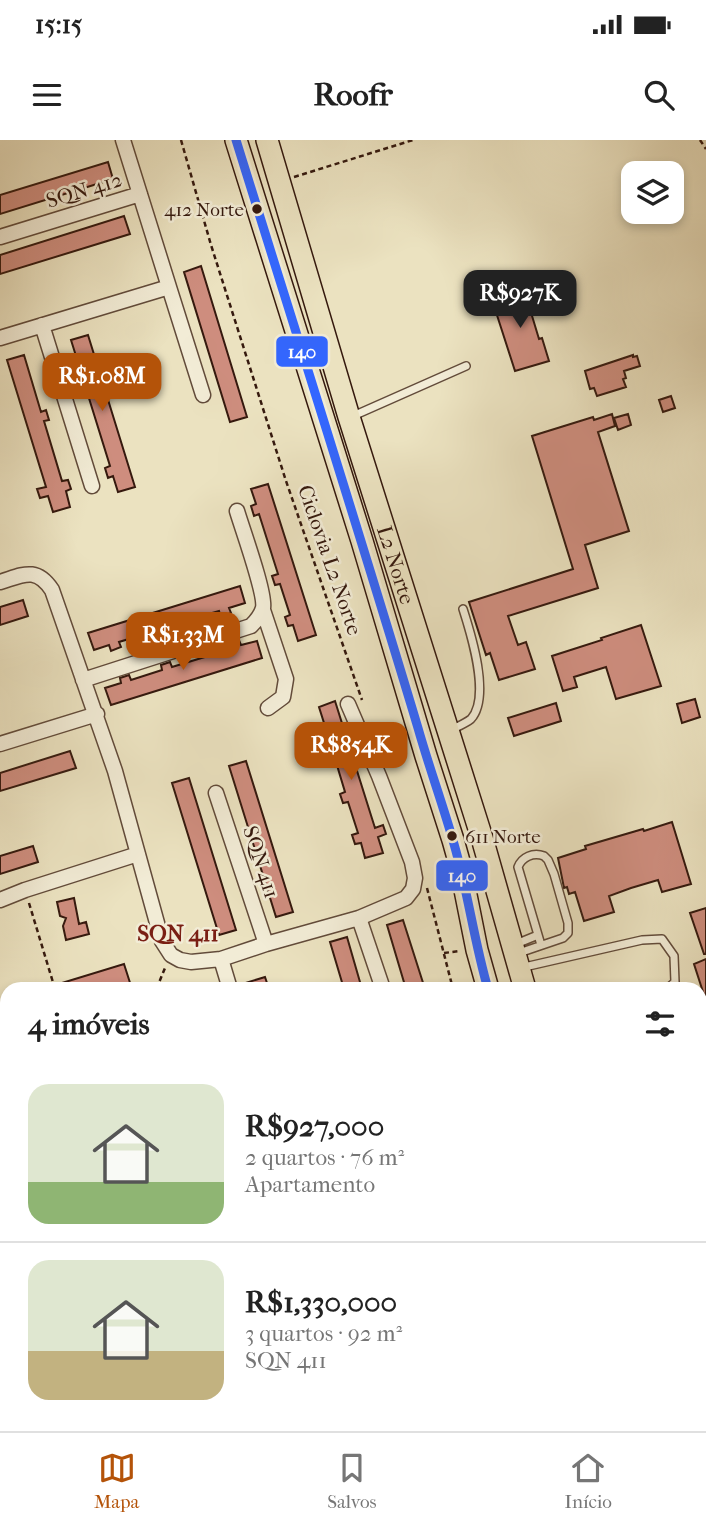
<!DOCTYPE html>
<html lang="pt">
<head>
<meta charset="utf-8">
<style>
	:root { --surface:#fff; --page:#f2f2f2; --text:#222; --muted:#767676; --line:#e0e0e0; --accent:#b45309 }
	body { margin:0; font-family:"IM FELL French Canon",serif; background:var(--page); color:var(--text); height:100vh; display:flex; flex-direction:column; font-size:26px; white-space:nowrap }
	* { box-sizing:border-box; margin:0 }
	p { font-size:23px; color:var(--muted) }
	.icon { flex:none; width:38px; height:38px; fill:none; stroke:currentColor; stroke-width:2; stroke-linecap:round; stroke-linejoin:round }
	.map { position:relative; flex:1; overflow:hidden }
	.sheet { position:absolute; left:0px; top:842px; width:707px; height:450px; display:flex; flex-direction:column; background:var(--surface); border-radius:21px 21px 0 0; box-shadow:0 4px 10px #0003 }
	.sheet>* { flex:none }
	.fabs { position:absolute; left:621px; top:21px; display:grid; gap:14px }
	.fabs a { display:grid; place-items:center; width:63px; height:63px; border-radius:14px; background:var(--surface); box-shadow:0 4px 10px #0003; font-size:35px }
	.price { position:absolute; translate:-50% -60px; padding:0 16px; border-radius:14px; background:var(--accent); color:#fff; font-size:23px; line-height:46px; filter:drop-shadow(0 2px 4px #0008) }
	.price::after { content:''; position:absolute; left:50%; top:42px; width:21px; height:16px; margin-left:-10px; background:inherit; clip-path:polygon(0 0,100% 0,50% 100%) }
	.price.current { background:#222; color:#fff }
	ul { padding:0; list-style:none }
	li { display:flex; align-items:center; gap:21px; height:175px; padding:0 28px }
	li+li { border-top:2px solid var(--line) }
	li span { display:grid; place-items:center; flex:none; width:196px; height:140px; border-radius:21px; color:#555 }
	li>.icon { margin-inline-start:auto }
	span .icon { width:84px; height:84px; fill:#fffc; stroke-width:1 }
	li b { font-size:30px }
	h2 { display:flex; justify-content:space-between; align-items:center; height:84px; padding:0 28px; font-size:30px }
	.status { display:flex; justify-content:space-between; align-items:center; height:49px; padding:0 35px; background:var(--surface); direction:ltr }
	.status svg { height:19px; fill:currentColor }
	header { display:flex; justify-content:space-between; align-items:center; height:91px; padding:0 28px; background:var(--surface); font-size:32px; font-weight:800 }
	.dock { display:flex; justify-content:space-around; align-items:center; height:98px; border-top:2px solid var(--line); background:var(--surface); font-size:19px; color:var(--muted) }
	.dock a { display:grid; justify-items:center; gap:4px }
	.dock .current { color:var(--accent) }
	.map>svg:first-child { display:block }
</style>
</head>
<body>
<div class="status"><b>15:15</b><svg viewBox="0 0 49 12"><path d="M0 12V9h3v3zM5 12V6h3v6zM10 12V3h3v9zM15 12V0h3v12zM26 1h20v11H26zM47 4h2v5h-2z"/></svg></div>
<header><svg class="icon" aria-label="menu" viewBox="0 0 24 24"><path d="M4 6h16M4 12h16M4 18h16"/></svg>Roofr<svg class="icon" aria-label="search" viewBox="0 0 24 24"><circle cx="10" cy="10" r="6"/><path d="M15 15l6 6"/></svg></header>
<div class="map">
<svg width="706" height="1291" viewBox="0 0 706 1291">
	<rect width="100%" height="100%" fill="#ebe2c0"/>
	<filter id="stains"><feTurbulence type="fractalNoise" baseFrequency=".00286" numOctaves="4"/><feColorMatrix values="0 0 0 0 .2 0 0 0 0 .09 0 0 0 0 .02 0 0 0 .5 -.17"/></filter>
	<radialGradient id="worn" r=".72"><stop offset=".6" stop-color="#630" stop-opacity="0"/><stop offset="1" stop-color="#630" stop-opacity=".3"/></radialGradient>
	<path fill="#ce8d7e" stroke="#35190e" stroke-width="2" d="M108 22 113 39 0 74V55Z
		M124 76 130 94 0 134V115Z
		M201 126 247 277 230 282 184 132Z
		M523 146 539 199 542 198 549 221 515 231 495 169 502 167 498 154Z
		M88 195 135 347 118 352 113 336 108 338 105 328 110 326 79 226 73 228 70 218 76 216 71 200Z
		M24 215 41 272 46 270 49 280 44 281 62 341 68 340 71 349 66 351 70 367 53 372 48 356 40 358 37 349 46 347 7 220Z
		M633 215V217L637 216 640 226 624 231 626 238 623 239 626 247 597 256 594 248 590 249 585 231Z
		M671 256 675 268 663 272 659 260Z
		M612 274 615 286 598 292 629 391 585 405 598 448 508 476 518 505 526 502 535 529 499 540 490 513 486 515 469 462 573 429 532 296 593 277 594 280Z
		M628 274 631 285 618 290 614 278Z
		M268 344 316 495 298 501 293 485 288 486 285 477 290 475 280 444 275 445 272 436 278 434 259 374 254 376 251 366 256 364 251 349Z
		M240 446 245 463 229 468 231 473 221 477 219 471 188 480 190 486 180 489 178 484 119 502 121 507 111 511 109 505 94 510 88 493Z
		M23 460 28 476 0 485V467Z
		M641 485 661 546 616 559 606 527 574 537 577 547 563 551 552 516 602 500 601 498Z
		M239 500 241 505 257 501 262 518 111 565 105 548 121 543 120 538 129 535 131 540 162 530 161 525 170 522 172 527 231 509 230 503Z
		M695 559 700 577 682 583 677 564Z
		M335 561 375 688 383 685 386 694 378 697 383 713 365 718 361 703 355 704 352 695 358 693 348 662 343 663 340 654 345 652 327 592 321 594 318 584 324 583 319 567Z
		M556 563 561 581 514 596 508 578Z
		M70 611 76 628 0 651V633Z
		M246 621 293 772 276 777 229 626Z
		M189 638 236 790 219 795 172 643Z
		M672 682 691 744 662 752 658 740 631 748 609 756 614 772 584 781 575 752 569 754 567 747 564 748 558 718 586 709 585 706 643 689 644 691Z
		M33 706 38 722 0 734V716Z
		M74 758 79 784 86 782 89 794 66 800 63 786 66 778 60 776 57 762Z
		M706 768V814H704L690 773Z
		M403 780 425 849H406L387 785Z
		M347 797 362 849H344L330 802Z
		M706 819V855H704L694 824Z
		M124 824 132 849H52V846Z
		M265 837 269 849H239V845Z"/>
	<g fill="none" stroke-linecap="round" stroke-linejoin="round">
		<g stroke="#624b3a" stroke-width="10">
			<path id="service" d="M353 276 466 226
				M451 590C457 587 466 583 471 579 491 557 471 494 463 469
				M516 804 538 795
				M516 814 563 798 568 793V783L554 734 548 720 544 716C533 712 522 717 518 727L541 805
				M520 828 642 800 662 799 674 816 675 842 667 849
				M700 956 706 954"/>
		</g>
		<g stroke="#624b3a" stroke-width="17">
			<path id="minor" d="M0 97 140 54
				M169 147 203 255
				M42 185 92 346
				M0 198 169 147 123 0
				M0 442C23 435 36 426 52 450L115 631 162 801 171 815 180 820 191 822 221 819 266 804 359 778 406 758 413 749 415 738 412 722 379 636 348 564
				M263 470 286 539 283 557 268 568
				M83 540 251 486C256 481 261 475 263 468 266 454 242 388 237 371
				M0 604 97 574
				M216 653 266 804
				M0 760 25 750 138 714
				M359 778 383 849
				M221 819 230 849
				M0 958 7 980
				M522 1284 524 1291
				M167 1291 185 1285
				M406 1291 428 1284"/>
		</g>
		<g stroke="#624b3a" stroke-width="18">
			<path id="tertiary" d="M0 1186 7 1182"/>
		</g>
		<g stroke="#35190e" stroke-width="24">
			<g id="primary">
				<path d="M236 0 362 401 426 616 453 700 460 725 477 810 488 849"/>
				<path id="s1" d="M267 0 349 277 482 698 525 849"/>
				<path d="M631 1284 633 1291"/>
				<path d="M666 1284 668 1291"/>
			</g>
		</g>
		<path stroke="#35190e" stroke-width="2.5" stroke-dasharray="5 3.5" stroke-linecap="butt" d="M181 0 211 105 286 341 362 560
			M700 0 706 9
			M294 37 413 0
			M427 748 453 849
			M29 763 55 849
			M444 813 460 811
			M159 849 158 845 165 828
			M0 1089 7 1086
			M0 1205 7 1227
			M25 1284 27 1291
			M582 1284 585 1291
			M0 1290 7 1282"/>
		<use href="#service" stroke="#f2ecd6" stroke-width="7"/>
		<use href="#minor" stroke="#f2ecd6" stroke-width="14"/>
		<use href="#tertiary" stroke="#f2ecd6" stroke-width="16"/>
		<use href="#primary" stroke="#ebe2c0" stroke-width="21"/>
		<g stroke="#f2ecd6" stroke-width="14">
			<path id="bus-1" d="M236 0C297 196 359 391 418 588 429 627 443 665 454 704 468 752 474 801 488 849"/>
		</g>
		<use href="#bus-1" stroke="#36f" stroke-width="9"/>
	</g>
	<g fill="#35190e" stroke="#f2ecd6" stroke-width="2.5">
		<circle cx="257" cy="69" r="6"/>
		<circle cx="452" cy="696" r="6"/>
	</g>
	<g text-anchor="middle" stroke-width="5" stroke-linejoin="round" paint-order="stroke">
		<g font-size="19" fill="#35190e" stroke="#f2ecd6" text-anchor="end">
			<text x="244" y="76">412 Norte</text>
			<text x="465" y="703" text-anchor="start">611 Norte</text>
		</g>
		<g font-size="21" fill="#35190e" stroke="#f2ecd6">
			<text transform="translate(84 50) rotate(-17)" y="7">SQN 412</text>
			<text transform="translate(330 420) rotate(71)" y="7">Ciclovia L2 Norte</text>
			<text dy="7" stroke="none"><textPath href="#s1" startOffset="444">L2 Norte</textPath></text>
			<text transform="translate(261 722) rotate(72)" y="7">SQN 411</text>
		</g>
		<g font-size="23" font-weight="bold" fill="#7a1f14" stroke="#f2ecd6">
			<text x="178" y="801">SQN 411</text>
		</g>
	</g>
	<g stroke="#f2ecd6" stroke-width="2.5">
		<rect x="275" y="195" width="54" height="33" rx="7" fill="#36f"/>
		<rect x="435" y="719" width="54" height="33" rx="7" fill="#36f"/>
	</g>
	<g font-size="19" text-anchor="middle" font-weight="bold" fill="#fff">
		<text x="302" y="218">140</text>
		<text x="462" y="742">140</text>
	</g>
	<rect width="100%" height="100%" filter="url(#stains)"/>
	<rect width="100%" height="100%" fill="url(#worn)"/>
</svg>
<div class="fabs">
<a><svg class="icon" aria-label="layers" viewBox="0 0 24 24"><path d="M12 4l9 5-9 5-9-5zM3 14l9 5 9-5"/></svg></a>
</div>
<b class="price current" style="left:520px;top:190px">R$927K</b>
<b class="price" style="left:102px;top:273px">R$1.08M</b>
<b class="price" style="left:183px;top:532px">R$1.33M</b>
<b class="price" style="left:351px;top:642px">R$854K</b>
<section class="sheet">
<h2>4 imóveis<svg class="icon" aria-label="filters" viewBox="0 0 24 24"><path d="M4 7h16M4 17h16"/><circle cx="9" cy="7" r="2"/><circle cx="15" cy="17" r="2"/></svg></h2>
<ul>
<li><span style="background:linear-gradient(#dfe7d0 70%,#8fb573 0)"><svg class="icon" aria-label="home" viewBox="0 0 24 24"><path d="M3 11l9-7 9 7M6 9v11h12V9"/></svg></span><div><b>R$927,000</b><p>2 quartos · 76 m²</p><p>Apartamento</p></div></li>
<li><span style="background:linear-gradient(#dfe7d0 65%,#c2b280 0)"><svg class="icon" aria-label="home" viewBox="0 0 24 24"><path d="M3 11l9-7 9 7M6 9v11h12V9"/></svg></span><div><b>R$1,330,000</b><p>3 quartos · 92 m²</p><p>SQN 411</p></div></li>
</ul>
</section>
</div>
<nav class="dock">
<a class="current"><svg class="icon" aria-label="map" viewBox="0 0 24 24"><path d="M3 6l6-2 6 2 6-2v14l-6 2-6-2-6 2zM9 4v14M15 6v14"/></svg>Mapa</a>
<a><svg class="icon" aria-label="saved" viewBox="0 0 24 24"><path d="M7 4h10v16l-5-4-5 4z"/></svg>Salvos</a>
<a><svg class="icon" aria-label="home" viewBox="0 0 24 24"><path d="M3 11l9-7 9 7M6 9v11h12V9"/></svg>Início</a>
</nav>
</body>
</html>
